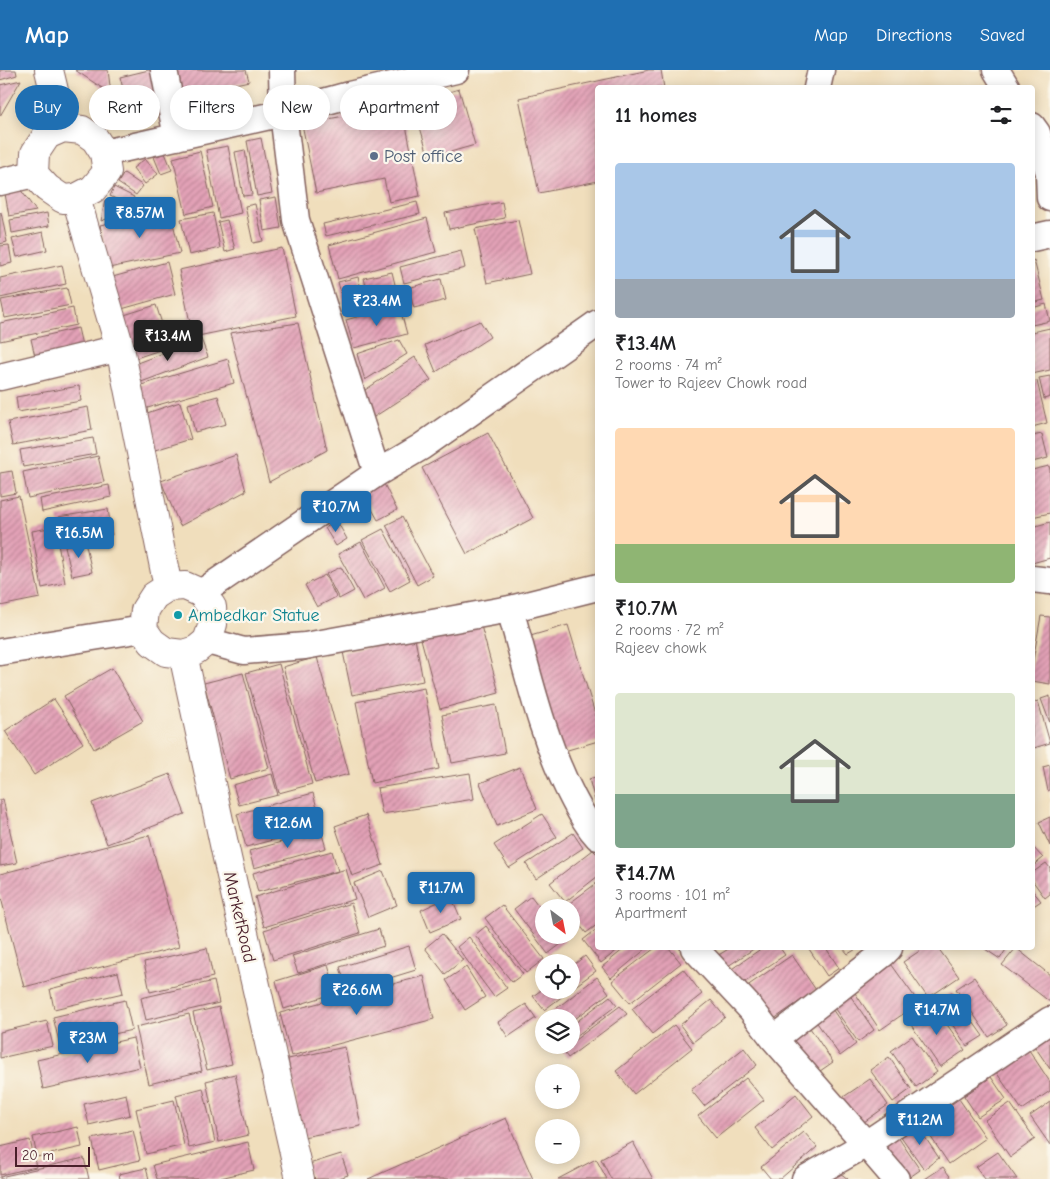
<!DOCTYPE html>
<html lang="en">
<head>
<meta charset="utf-8">
<style>
	:root { --surface:#fff; --page:#f2f2f2; --text:#202124; --muted:#757577; --accent:#1f6fb2 }
	body { margin:0; font-family:"Comic Neue",sans-serif; background:var(--page); color:var(--text); height:100vh; display:flex; flex-direction:column; font-size:19px; white-space:nowrap }
	* { box-sizing:border-box; margin:0 }
	p { font-size:16px; color:var(--muted) }
	.icon { flex:none; width:28px; height:28px; fill:none; stroke:currentColor; stroke-width:2; stroke-linecap:round; stroke-linejoin:round }
	.map { position:relative; flex:1; overflow:hidden }
	.panel { position:absolute; left:595px; top:15px; width:440px; height:865px; display:flex; flex-direction:column; background:var(--surface); border-radius:5px; box-shadow:0 2px 12px #0003 }
	.panel>* { flex:none }
	.top-card { position:absolute; left:15px; top:15px; width:475px; height:45px; display:flex; gap:10px }
	.needle { width:32px; rotate:148deg }
	.fabs { position:absolute; left:535px; top:829px; display:grid; gap:10px }
	.fabs a { display:grid; place-items:center; width:45px; height:45px; border-radius:50%; background:var(--surface); box-shadow:0 2px 12px #0003; font-size:25px }
	.scale { position:absolute; left:15px; bottom:12px; width:75px; box-sizing:border-box; padding-left:5px; border:2px solid #4a1f2b; border-top:0; font-size:14px; line-height:18px; white-space:nowrap; color:#4a1f2b; -webkit-text-stroke:4px #fbf7ec; paint-order:stroke }
	.price { position:absolute; translate:-50% -42px; padding:0 11px; border-radius:5px; background:var(--accent); color:#fff; font-size:16px; line-height:32px; filter:drop-shadow(0 1px 2px #0008) }
	.price::after { content:''; position:absolute; left:50%; top:30px; width:15px; height:11px; margin-left:-8px; background:inherit; clip-path:polygon(0 0,100% 0,50% 100%) }
	.price.active { background:#222; color:#fff }
	ul { padding:0; list-style:none }
	li { display:grid; align-content:center; gap:10px; height:265px; padding:0 20px }
	li span { display:grid; place-items:center; height:155px; border-radius:5px; color:#555 }
	li>.icon { margin-inline-start:auto }
	span .icon { width:90px; height:90px; fill:#fffc; stroke-width:1 }
	li b { font-size:21px }
	h2 { display:flex; justify-content:space-between; align-items:center; height:60px; padding:0 20px; font-size:21px }
	.tag { padding:0 18px; border-radius:22px; background:var(--surface); box-shadow:0 2px 12px #0003; font-size:18px; line-height:45px }
	.tag.active { background:var(--accent); color:#fff }
	header { display:flex; align-items:center; gap:30px; box-sizing:border-box; height:70px; padding:0 25px; background:var(--accent); color:#fff }
	header strong { font-size:24px }
	nav { display:flex; gap:28px; margin-inline-start:auto; font-size:18px }
	.map>svg:first-child { display:block }
</style>
</head>
<body>
<header>
<strong>Map</strong>
<nav><a>Map</a><a>Directions</a><a>Saved</a></nav>
</header>
<div class="map">
<svg width="1050" height="1109" viewBox="0 0 1050 1109">
	<defs>
		<pattern id="building-hatch" width="6" height="6" patternUnits="userSpaceOnUse" patternTransform="scale(1.25)"><rect width="6" height="6" fill="#e3a2b7"/><path d="M-1 1l2-2M0 6l6-6M5 7l2-2" fill="none" stroke="#ba8395"/></pattern>
	</defs>
	<rect width="100%" height="100%" fill="#fbf7ec"/>
	<filter id="ink" filterUnits="userSpaceOnUse"><feTurbulence type="fractalNoise" baseFrequency=".02" numOctaves="2"/><feDisplacementMap in="SourceGraphic" scale="10" xChannelSelector="R" yChannelSelector="G"/><feConvolveMatrix kernelMatrix="1 2 1 2 8 2 1 2 1" color-interpolation-filters="sRGB"/></filter>
	<filter id="wash" filterUnits="userSpaceOnUse"><feTurbulence type="fractalNoise" baseFrequency=".0096" numOctaves="4" result="noise"/><feDisplacementMap in="SourceGraphic" scale="20" xChannelSelector="R" yChannelSelector="G"/><feGaussianBlur stdDeviation="1.12" result="paint"/><feColorMatrix in="noise" values="0 0 0 0 0 0 0 0 0 0 0 0 0 0 0 0 0 1.4 0 .05"/><feComposite in="paint" operator="in"/></filter>
	<g filter="url(#wash)">
		<rect width="100%" height="100%" fill="#f0debc"/>
		<g id="blocks">
			<path fill="url(#building-hatch)" d="M0 0H16L17 5 0 10Z
				M75 0H108L111 24Z
				M149 0H153L161 30 128 38 120 7Z
				M175 0H246L249 11 180 26Z
				M649 0H661L664 18H598V111L539 123 519 28Z
				M21 10 0 46V15Z
				M459 19 475 75 429 88 413 33Z
				M402 35 420 126 389 132 384 109 316 123 302 54Z
				M261 68 272 123 257 126 247 71Z
				M228 76 241 143 219 148 206 80Z
				M245 80 252 125 243 126 235 82Z
				M200 81 213 137 186 144 173 88Z
				M165 83 172 100 161 104 154 87Z
				M145 89 158 104 145 114 133 98Z
				M124 103 143 116 136 125 118 113Z
				M15 112 36 141 9 146 4 118Z
				M114 117 134 127 130 136 110 126Z
				M276 127 281 158 264 161 259 130Z
				M105 130 126 137 124 143 101 151Z
				M417 132 420 144 326 166 323 154Z
				M502 132 505 148 449 159 445 143Z
				M255 134 263 171 253 173 245 136Z
				M170 140 180 183 109 198 100 155Z
				M1 142 7 172 0 174V143Z
				M47 143 49 156 12 163 10 150Z
				M213 143 220 178 189 185 181 149Z
				M427 148 436 182 338 209 329 175Z
				M227 150 235 179 225 182 218 152Z
				M518 150 530 204 487 213 475 159Z
				M43 162 47 180 17 187 12 169Z
				M9 175 12 193 0 196V176Z
				M282 178 296 246 193 267 179 200Z
				M461 181 465 198 404 213 400 197Z
				M1034 190 1044 230 1032 233V191Z
				M167 192 175 224 118 240 109 208Z
				M62 195 66 214 0 228V208Z
				M392 202 399 231 371 238 364 208Z
				M358 207 367 241 347 246 338 212Z
				M441 209 446 230 414 238 408 218Z
				M67 218 71 235 5 248 1 230Z
				M1046 234 1050 251 1032 255V238Z
				M156 235 165 263 129 275 121 246Z
				M399 235 407 264 354 278 346 250Z
				M73 238 76 255 0 271V253Z
				M480 251 490 267 436 302 425 275Z
				M298 253 327 380 269 412 230 263Z
				M78 258 84 284 37 295 31 269Z
				M1050 258V300L1032 304V262Z
				M165 267 169 277 127 291 124 282Z
				M201 269 208 287 136 314 129 296Z
				M399 270 407 284 365 310 357 284Z
				M415 287 431 310 374 347 359 324Z
				M228 289 234 313 144 339 138 316Z
				M1050 306V327L1044 329 1039 308Z
				M1037 311 1047 353 1032 357V312Z
				M79 316 81 331 18 342 16 327Z
				M218 326 226 354 195 362 188 334Z
				M180 332 191 369 155 380 144 344Z
				M88 337 92 360 13 375 8 352Z
				M488 363 533 448 467 484 422 398Z
				M1042 364 1048 388 1032 392V366Z
				M93 368 96 384 23 397 20 380Z
				M236 385 246 421 180 456 161 411Z
				M98 386 104 412 28 428 23 402Z
				M1049 396 1050 400V443L1032 447V400Z
				M12 401 16 423 0 426V403Z
				M381 408 397 440 378 450 361 419Z
				M109 415 111 427 42 442 40 429Z
				M19 426 40 528 0 536V430Z
				M108 439 112 465 62 473 58 447Z
				M402 447 433 506 417 515 386 455Z
				M337 451 347 469 336 476 325 458Z
				M1050 452V488L1032 493V457Z
				M55 457 65 513 42 518 32 461Z
				M383 459 410 510 390 521 362 470Z
				M85 471 92 502 72 506 65 476Z
				M361 472 385 518 363 530 338 484Z
				M341 497 354 521 339 529 326 504Z
				M325 505 336 527 317 537 305 515Z
				M1041 546 1050 547V614L1032 611V596Z
				M480 552 499 623 440 639 421 569Z
				M568 555 598 654V671L561 682 527 567Z
				M415 568 423 611 352 625 343 582Z
				M317 587 349 704 315 713 283 597Z
				M279 594 312 714 279 723 246 603Z
				M112 598 143 651 94 679 64 626Z
				M243 603 269 698 230 709 204 613Z
				M424 618 439 699 372 713 356 632Z
				M1050 626V653L1041 629Z
				M54 629 83 673 34 705 5 661Z
				M1038 631 1050 673 1034 678 1032 674V633Z
				M496 635 505 683 452 693 442 645Z
				M1050 695V720L1048 721 1043 697Z
				M520 697 537 739 497 756 480 713Z
				M470 703 474 729 382 744 377 718Z
				M170 704 185 744 107 774 92 733Z
				M272 704 278 725 239 735 233 715Z
				M598 706V738H597L589 709Z
				M313 723 322 757 246 777 237 744Z
				M3 729 17 793 0 796V730Z
				M542 744 557 767 509 798 494 775Z
				M366 745 383 795 352 806 335 756Z
				M1050 747V776L1039 752Z
				M321 761 326 778 254 798 249 781Z
				M573 763 583 778 536 809 526 794Z
				M149 765 179 877 24 917 0 824V804Z
				M1032 776 1043 788 1032 797Z
				M593 780 598 785V806L565 832 550 813Z
				M332 781 338 801 258 822 253 803Z
				M1046 793 1050 798V824L1045 828 1032 810V803Z
				M346 799 355 829 264 857 255 827Z
				M383 801 397 835 368 847 354 813Z
				M598 812V854L586 863 571 844V838H567L566 836Z
				M1032 820 1041 831 1032 837Z
				M451 826 461 849 430 862 421 840Z
				M531 826 544 843V865H560L565 871 548 884 514 839Z
				M351 833 360 863 273 890 264 860Z
				M502 835 544 889 526 903 485 848Z
				M486 856 523 904 512 912 475 865Z
				M598 858V878H620L601 893 583 870Z
				M379 859 384 876 298 903 292 886Z
				M442 864 463 890 445 904 425 878Z
				M469 867 507 918 494 927 457 877Z
				M409 876 416 900 347 921 340 897Z
				M207 878 213 907 150 922 144 892Z
				M625 878H647L611 908 602 897Z
				M655 878H669L681 893 630 933 612 911Z
				M730 878H755L725 898 717 886Z
				M762 878H780L785 885 736 918 726 903Z
				M811 878H826L839 898 827 906 809 879Z
				M843 878H858L848 884Z
				M924 878H938L959 907 928 928 903 892Z
				M986 878H1007L1000 889 985 879Z
				M1016 878 1050 905V932L1002 895Z
				M792 885 816 920 764 956 740 921Z
				M585 886 596 901 571 919V897Z
				M889 891 919 933 880 960 851 917Z
				M328 895 336 923 284 939 276 911Z
				M466 897 485 927 465 940 446 910Z
				M683 899 702 924 652 964 632 939Z
				M118 902 123 923 54 939 50 919Z
				M424 906 434 949 291 986 280 943Z
				M597 907 609 923 571 952V948H544Z
				M974 907 1007 955 989 967 956 919Z
				M214 911 219 933 146 950 141 928Z
				M544 918V920H571L544 940 533 926Z
				M847 921 874 960 858 972 830 932Z
				M952 922 983 966 967 976 937 932Z
				M610 926 617 935 571 970V956Z
				M125 930 132 960 60 976 53 947Z
				M711 930 725 947 693 972 680 955Z
				M828 933 856 974 840 986 811 944Z
				M526 934 536 948 508 967 498 952Z
				M933 935 965 980 940 997 909 952Z
				M620 936 627 944 568 988 562 980 569 975H571V973Z
				M219 937 232 994 207 1000 193 943Z
				M189 944 202 1001 149 1014 136 957Z
				M47 951 53 976 0 988V962Z
				M806 952 833 992 810 1008 783 968Z
				M674 955 692 978 634 1024 616 1001Z
				M1050 962V999L1033 974Z
				M912 966 937 1002 916 1017 891 981Z
				M133 968 140 997 43 1019 37 990Z
				M345 977 361 1056 303 1067 288 989Z
				M1027 977 1050 1012V1021L1022 1040 994 999Z
				M744 978 757 995 704 1036 691 1020Z
				M889 987 911 1019 893 1032 870 1000Z
				M235 1004 248 1065 219 1072 206 1011Z
				M991 1007 1006 1029 978 1047 964 1026Z
				M746 1008 764 1030 716 1068 698 1046Z
				M870 1009 888 1035 857 1057 839 1030Z
				M203 1018 215 1072 189 1078 176 1025Z
				M126 1024 130 1045 89 1055 84 1034Z
				M796 1024 813 1046 772 1080 755 1058Z
				M959 1029 986 1068 949 1094 922 1054Z
				M174 1030 184 1075 146 1084 136 1039Z
				M1050 1032V1075L1030 1046Z
				M1010 1033 1035 1069 1010 1087 985 1050Z
				M506 1048 533 1109H368Z
				M916 1054 939 1088 924 1099 900 1065Z
				M78 1057 82 1077 37 1087 33 1067Z
				M133 1060 140 1090 99 1100 92 1069Z
				M804 1062 817 1077 780 1109H771L761 1097Z
				M896 1064 920 1100 907 1109 874 1079Z
				M30 1070 36 1097 0 1105V1077Z
				M248 1072 254 1100 216 1109H157L153 1095Z
				M633 1072 653 1109H611L601 1089Z
				M998 1082 1017 1109H985L976 1097Z
				M341 1084 348 1105 336 1109H311L306 1095Z
				M84 1088 89 1109H0V1107Z
				M596 1089 607 1109H558Z
				M943 1097 952 1109H925Z
				M146 1098 149 1109H120L119 1104Z
				M836 1100 848 1109H829Z"/>
		</g>
	</g>
	<g filter="url(#ink)">
		<use href="#blocks" fill-opacity="0" stroke="#84625e" stroke-width="1"/>
		<g fill="none" stroke-linecap="round" stroke-linejoin="round">
			<g stroke="#84625e" stroke-width="29">
				<path id="street" d="M164 0 177 67
					M282 0 283 43 296 150 377 403
					M996 0 1007 18
					M817 18 821 0
					M1032 56 1037 63 1049 103 1050 128
					M104 83 283 43 349 25 456 0
					M0 112 34 104
					M1032 168 1050 164
					M0 307 120 278
					M1032 509 1050 511
					M201 523 377 403 421 377 598 253
					M510 539C528 603 542 669 573 728 581 743 587 755 598 767
					M207 571 244 581 305 576 510 539 598 517
					M0 582 143 559
					M694 878 751 939 774 969 866 1074 896 1109
					M774 969 883 884 889 878
					M805 1109 866 1074 1050 950"/>
			</g>
			<g stroke="#84625e" stroke-width="30">
				<path id="secondary" d="M49 0 63 58
					M63 58 82 60 95 69 104 83 107 102 93 119 76 128 63 129 47 118 34 104 35 83 47 65Z
					M76 128 120 278 168 517
					M185 516 201 523 212 537 213 554 207 571 196 580 183 584 166 582 152 572 143 559 145 540 154 526 168 517Z
					M183 584 227 788 300 1109"/>
			</g>
			<use href="#street" stroke="#fff" stroke-width="26"/>
			<use href="#secondary" stroke="#fff" stroke-width="28"/>
		</g>
	</g>
	<circle fill="#5c6f8a" stroke="#fbf7ec" stroke-width="2" cx="374" cy="86" r="5"/>
	<circle fill="#0f9aa8" stroke="#fbf7ec" stroke-width="2" cx="178" cy="545" r="5"/>
	<g text-anchor="middle" stroke-width="4.5" stroke-linejoin="round" paint-order="stroke">
		<g font-size="18" fill="#4e5e75" stroke="#fbf7ec" text-anchor="start">
			<text x="384" y="92">Post office</text>
		</g>
		<g font-size="18" fill="#0d838f" stroke="#fbf7ec" text-anchor="start">
			<text x="188" y="551">Ambedkar Statue</text>
		</g>
		<g font-size="18" fill="#4a1f2b" stroke="#fbf7ec">
			<text transform="translate(240 847) rotate(77)" y="6">MarketRoad</text>
		</g>
	</g>
</svg>
<div class="fabs">
<a><svg class="needle" viewBox="-14 -14 28 28"><path d="M0-13l5 13h-10z" fill="#e53935"/><path d="M0 13l5-13h-10z" fill="#757577"/></svg></a>
<a><svg class="icon" aria-label="locate" viewBox="0 0 24 24"><circle cx="12" cy="12" r="6"/><path d="M12 2v4M12 18v4M2 12h4M18 12h4"/></svg></a>
<a><svg class="icon" aria-label="layers" viewBox="0 0 24 24"><path d="M12 4l9 5-9 5-9-5zM3 14l9 5 9-5"/></svg></a>
<a>+</a>
<a>−</a>
</div>
<div class="scale">20 m</div>
<b class="price" style="left:140px;top:169px">₹8.57M</b>
<b class="price" style="left:377px;top:257px">₹23.4M</b>
<b class="price active" style="left:168px;top:292px">₹13.4M</b>
<b class="price" style="left:336px;top:463px">₹10.7M</b>
<b class="price" style="left:79px;top:489px">₹16.5M</b>
<b class="price" style="left:288px;top:779px">₹12.6M</b>
<b class="price" style="left:441px;top:844px">₹11.7M</b>
<b class="price" style="left:357px;top:946px">₹26.6M</b>
<b class="price" style="left:937px;top:966px">₹14.7M</b>
<b class="price" style="left:88px;top:994px">₹23M</b>
<b class="price" style="left:920px;top:1076px">₹11.2M</b>
<div class="top-card">
<a class="tag active">Buy</a>
<a class="tag">Rent</a>
<a class="tag">Filters</a>
<a class="tag">New</a>
<a class="tag">Apartment</a>
</div>
<section class="panel">
<h2>11 homes<svg class="icon" aria-label="filters" viewBox="0 0 24 24"><path d="M4 7h16M4 17h16"/><circle cx="9" cy="7" r="2"/><circle cx="15" cy="17" r="2"/></svg></h2>
<ul>
<li><span style="background:linear-gradient(#a9c7e8 75%,#9aa5b1 0)"><svg class="icon" aria-label="home" viewBox="0 0 24 24"><path d="M3 11l9-7 9 7M6 9v11h12V9"/></svg></span><div><b>₹13.4M</b><p>2 rooms · 74 m²</p><p>Tower to Rajeev Chowk road</p></div></li>
<li><span style="background:linear-gradient(#ffd9b3 75%,#8fb573 0)"><svg class="icon" aria-label="home" viewBox="0 0 24 24"><path d="M3 11l9-7 9 7M6 9v11h12V9"/></svg></span><div><b>₹10.7M</b><p>2 rooms · 72 m²</p><p>Rajeev chowk</p></div></li>
<li><span style="background:linear-gradient(#dfe7d0 65%,#7fa58c 0)"><svg class="icon" aria-label="home" viewBox="0 0 24 24"><path d="M3 11l9-7 9 7M6 9v11h12V9"/></svg></span><div><b>₹14.7M</b><p>3 rooms · 101 m²</p><p>Apartment</p></div></li>
</ul>
</section>
</div>
</body>
</html>
